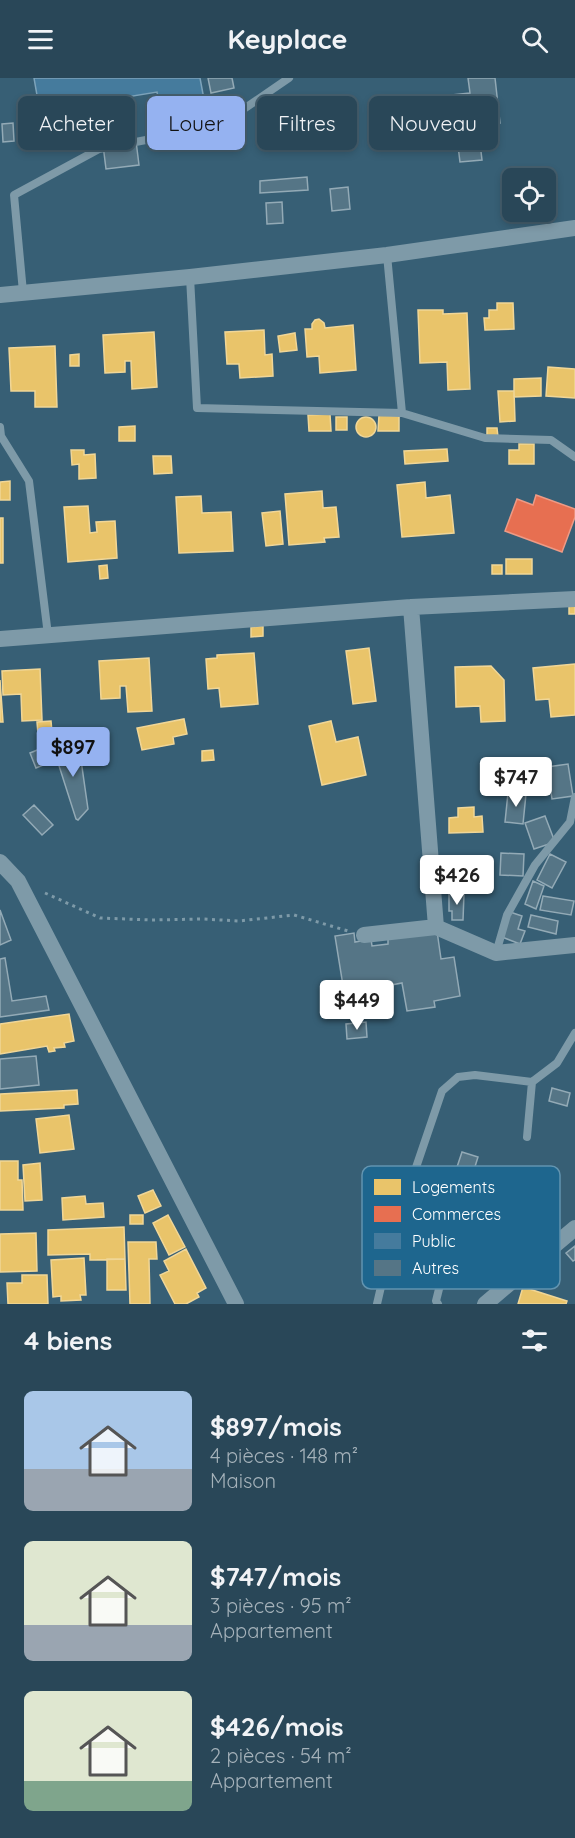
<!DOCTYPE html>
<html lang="fr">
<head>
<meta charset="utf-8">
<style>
	:root { --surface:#294758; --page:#314e5e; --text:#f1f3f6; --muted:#a5b2ba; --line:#455f6e; --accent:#95b2f1 }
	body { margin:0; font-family:Quicksand,sans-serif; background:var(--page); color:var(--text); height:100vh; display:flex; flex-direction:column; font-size:22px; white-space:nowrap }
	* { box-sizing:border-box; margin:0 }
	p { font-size:20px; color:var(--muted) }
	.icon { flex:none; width:33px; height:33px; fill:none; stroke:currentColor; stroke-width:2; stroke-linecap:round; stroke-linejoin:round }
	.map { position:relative; height:1226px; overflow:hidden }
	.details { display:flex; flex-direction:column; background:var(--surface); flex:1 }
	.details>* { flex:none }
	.guide { position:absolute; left:18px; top:18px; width:540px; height:54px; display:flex; gap:12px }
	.controls { position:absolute; left:502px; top:90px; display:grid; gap:12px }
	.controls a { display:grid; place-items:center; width:54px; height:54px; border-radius:9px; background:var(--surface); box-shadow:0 3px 9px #0003,0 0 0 2px var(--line); font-size:30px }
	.price { position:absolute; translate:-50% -51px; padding:0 14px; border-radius:6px; background:#fff; color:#222; font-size:20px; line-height:39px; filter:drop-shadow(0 2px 3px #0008) }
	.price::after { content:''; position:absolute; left:50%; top:36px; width:18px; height:14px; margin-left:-9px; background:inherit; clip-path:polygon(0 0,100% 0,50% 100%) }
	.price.selected { background:var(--accent); color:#111 }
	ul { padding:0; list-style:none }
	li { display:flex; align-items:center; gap:18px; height:150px; padding:0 24px }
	li span { display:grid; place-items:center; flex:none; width:168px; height:120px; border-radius:9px; color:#555 }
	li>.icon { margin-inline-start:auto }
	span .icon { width:72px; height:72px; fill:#fffc; stroke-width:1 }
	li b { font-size:26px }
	h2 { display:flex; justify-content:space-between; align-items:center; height:72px; padding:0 24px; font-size:26px }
	.tag { padding:0 21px; border-radius:9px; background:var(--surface); box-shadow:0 3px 9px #0003,0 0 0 2px var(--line); font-size:21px; line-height:54px }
	.tag.selected { background:var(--accent); color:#111 }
	header { display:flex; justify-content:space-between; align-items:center; height:78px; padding:0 24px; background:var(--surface); font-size:27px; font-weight:700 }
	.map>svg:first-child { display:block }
</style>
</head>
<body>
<header><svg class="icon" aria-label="menu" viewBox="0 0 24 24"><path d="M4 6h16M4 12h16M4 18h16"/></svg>Keyplace<svg class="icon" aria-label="search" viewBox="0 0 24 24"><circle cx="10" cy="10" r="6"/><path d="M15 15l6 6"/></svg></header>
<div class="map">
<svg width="575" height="1226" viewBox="0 0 575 1226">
	<rect width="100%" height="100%" fill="#375f75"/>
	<path fill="#e9c46a" stroke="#f0d697" stroke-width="1.5" d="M497 225H513L514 251 485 252 484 240H489V232H497Z
		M418 232H443V236L467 235 470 311 448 312 447 284 420 285Z
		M319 241 324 245 325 250 353 247 356 292 320 295 319 278 307 279 305 251H312V246L315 242Z
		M264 252 265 277 272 276 273 298 240 300 239 286H227L225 254Z
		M154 254 157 309 132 311 131 283H125V294L105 295 103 257Z
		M295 255 297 272 280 274 278 258Z
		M55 268 57 329H35V313H11L9 270Z
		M79 276V288H70V277Z
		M548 289 575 291V320L546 318Z
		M541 300V318L514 319V301Z
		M498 313H514L515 343 500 344Z
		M330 336 331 353H309L308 337Z
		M379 337 399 338V353H378Z
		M356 349a10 10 0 1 1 20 0a10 10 0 1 1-20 0Z
		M336 339H347V352H336Z
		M135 348V363H119V349Z
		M487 350H497L498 359 487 360Z
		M519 366H534V386H509V372H519Z
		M447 371 448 383 405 386 404 373Z
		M71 372H84V377L95 376 96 400 79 401V386L72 387Z
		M153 378H171L172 395 154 396Z
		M10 403V422H0V404Z
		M425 404 426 420 450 417 454 455 402 459 397 407Z
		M322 413 323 430 336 429 339 459 324 460 325 464 289 467 285 416Z
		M201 418 202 435 231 434 233 473 179 475 176 419Z
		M88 428 90 455 97 454 96 444 115 443 117 480 68 484 64 429Z
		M280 433 283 466 266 468 262 435Z
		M0 440H3V485H0Z
		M506 481H532V496H506Z
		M107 487 108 500 100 501 99 488Z
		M492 487H502V496H492Z
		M569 525H575V536H569Z
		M263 548V558L251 559V549Z
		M369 570 376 623 353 626 346 573Z
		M254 575 258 626 221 629 219 610 208 611 206 581 217 580V577Z
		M149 580 152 633 128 634 126 608H120V620L101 621 99 583Z
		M575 586V637L551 639 549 621 536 622 533 590Z
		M491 588 504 602 505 643 481 644 480 628 456 629 455 589Z
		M40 591 42 642 22 643 21 616 3 617 2 593Z
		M0 602 3 644H0Z
		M184 641 187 656 173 659 174 666 142 672 137 650Z
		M51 643 52 654 38 656 37 644Z
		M331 643 336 664 358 659 366 697 322 707 309 648Z
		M213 672 214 682 202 683V673Z
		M474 729V739L482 738 483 754 449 755V740L458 739V730Z
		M69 936 74 963 64 965 65 969 54 970 55 973 49 974 47 968 0 976V946Z
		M77 1012 78 1026 64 1027V1030L0 1033V1016Z
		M69 1037 74 1071 40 1075 36 1041Z
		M0 1083H18V1102H22L23 1132H0Z
		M40 1085 42 1122 25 1123 23 1087Z
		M153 1112 161 1128 145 1135 138 1118Z
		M85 1118 86 1126 103 1125 104 1139 63 1142 62 1120Z
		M130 1137H143V1146H130Z
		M168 1137 185 1169 169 1177 153 1145Z
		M124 1149 125 1181 90 1182V1176L48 1177V1152Z
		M36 1155 37 1193 0 1194V1156Z
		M128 1164H156L157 1181H149L150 1226H130Z
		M186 1171 206 1210 197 1215 199 1219 186 1226H175L160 1197 169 1193 164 1183Z
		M84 1180 86 1217H80L81 1222 61 1223V1218L53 1219 51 1182Z
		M107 1181H125L126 1212H107Z
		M22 1197H47L48 1226H8L7 1205H22Z
		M523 1209 567 1223 566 1226H518Z"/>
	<path fill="#e76f51" stroke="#ee9a85" stroke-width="1.5" d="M536 417 575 431V439L562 474 505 453 517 421 533 427Z"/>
	<path fill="#457b9d" stroke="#7da3ba" stroke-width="1.5" d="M34 0H200L206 32 161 39 157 14 77 27 80 40 42 46Z"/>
	<path fill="#557586" stroke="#93aab6" stroke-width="1.5" d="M208 0H232L234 10 211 15Z
		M468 0H495L500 45 478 48 482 82 460 84 458 68 425 72 422 40 454 36 452 17 470 15Z
		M13 45 14 63 3 64 2 46Z
		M136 63 139 87 106 91 103 67Z
		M307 99 308 112 260 115V103Z
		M348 109 350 131 332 133 330 111Z
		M282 124 283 145 267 146 266 125Z
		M47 668 53 683 36 690 30 675Z
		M79 668 88 731 78 742 76 741 54 672Z
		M568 686 573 718 552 721 547 689Z
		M513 691H528V711H513Z
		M508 715 526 716 523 746 505 744Z
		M34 727 53 747 42 757 23 737Z
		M545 738 555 764 534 771 525 745Z
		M501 775 524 776 523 798 500 797Z
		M550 776 566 784 552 810 537 802Z
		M533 803 544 808 536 831 525 826Z
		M449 816H464L463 842H452V833H449Z
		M543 818 574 823 571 837 540 832Z
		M0 832 11 862 0 867Z
		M510 834 522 838 518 851 525 853 520 866 502 859Z
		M531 837 558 843 556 856 528 849Z
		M437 853 441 881 454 879 460 918 434 923 435 929 407 933 402 905 376 910 378 920 346 926 335 858 354 855 355 864 371 861 372 868 388 866V861Z
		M5 880 12 923 46 918 49 932 0 939V881Z
		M366 944 367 959 347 961 346 946Z
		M36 978 39 1007 0 1011V981Z
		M552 1010 570 1015 567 1028 549 1023Z
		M462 1074 478 1079 473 1095 457 1089Z
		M575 1168V1182L573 1183 566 1175Z"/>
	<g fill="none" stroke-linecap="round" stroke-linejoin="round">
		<path stroke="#7e9aa8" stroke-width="3" stroke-dasharray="3 4.5" stroke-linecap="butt" d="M45 815 100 840 151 842 203 841 239 843 294 837 348 853"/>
		<path stroke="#7e9aa8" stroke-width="8" d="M387 177 402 335 485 360 551 362 575 379
			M190 199 197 330 402 335
			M23 214 14 117 99 71 219 48 289 0
			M0 349 1 358 29 403 48 557
			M496 875 507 837 535 787 570 744 575 719
			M527 1059 532 1004
			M408 1113 444 1191 436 1223 438 1226
			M377 1226 393 1157 442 1013 458 999 475 997 532 1004 557 985 575 955"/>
		<path stroke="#7e9aa8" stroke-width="16" d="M0 217 190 199 387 177 575 150
			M411 529 436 849
			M0 561 411 529 575 521
			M0 784 18 803 236 1226
			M364 857 436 849 496 875 575 867
			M485 1226 575 1150"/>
	</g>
	<rect x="362" y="1088" width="198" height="123" rx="9" fill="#1e668e" stroke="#6294b0" stroke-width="1.5"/>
	<rect x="374" y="1101" width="27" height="16" fill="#e9c46a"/>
	<rect x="374" y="1128" width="27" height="16" fill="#e76f51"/>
	<rect x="374" y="1155" width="27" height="16" fill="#457b9d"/>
	<rect x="374" y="1182" width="27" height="16" fill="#557586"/>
	<g font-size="16" fill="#fff">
		<text x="412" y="1115">Logements</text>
		<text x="412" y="1142">Commerces</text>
		<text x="412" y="1169">Public</text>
		<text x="412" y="1196">Autres</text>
	</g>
</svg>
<div class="controls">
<a><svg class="icon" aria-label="locate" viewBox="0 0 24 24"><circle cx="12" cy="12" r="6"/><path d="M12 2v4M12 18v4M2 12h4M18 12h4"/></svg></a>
</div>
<b class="price selected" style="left:73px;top:700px">$897</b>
<b class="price" style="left:516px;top:730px">$747</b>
<b class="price" style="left:457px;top:828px">$426</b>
<b class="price" style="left:357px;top:953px">$449</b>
<div class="guide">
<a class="tag">Acheter</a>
<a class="tag selected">Louer</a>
<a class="tag">Filtres</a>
<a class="tag">Nouveau</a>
</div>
</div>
<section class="details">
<h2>4 biens<svg class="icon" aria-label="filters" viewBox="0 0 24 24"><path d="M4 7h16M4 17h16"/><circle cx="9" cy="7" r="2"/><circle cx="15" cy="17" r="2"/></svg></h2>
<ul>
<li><span style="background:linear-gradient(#a9c7e8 65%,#9aa5b1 0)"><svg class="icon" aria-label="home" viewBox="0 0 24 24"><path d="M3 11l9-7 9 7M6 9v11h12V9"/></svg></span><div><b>$897/mois</b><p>4 pièces · 148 m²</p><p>Maison</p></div></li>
<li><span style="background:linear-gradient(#dfe7d0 70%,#9aa5b1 0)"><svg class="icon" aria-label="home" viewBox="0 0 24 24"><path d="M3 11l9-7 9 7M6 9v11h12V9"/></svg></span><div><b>$747/mois</b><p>3 pièces · 95 m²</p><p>Appartement</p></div></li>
<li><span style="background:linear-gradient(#dfe7d0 75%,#7fa58c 0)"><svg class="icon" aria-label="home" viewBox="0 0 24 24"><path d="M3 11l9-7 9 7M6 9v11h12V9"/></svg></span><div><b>$426/mois</b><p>2 pièces · 54 m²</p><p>Appartement</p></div></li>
</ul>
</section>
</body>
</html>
